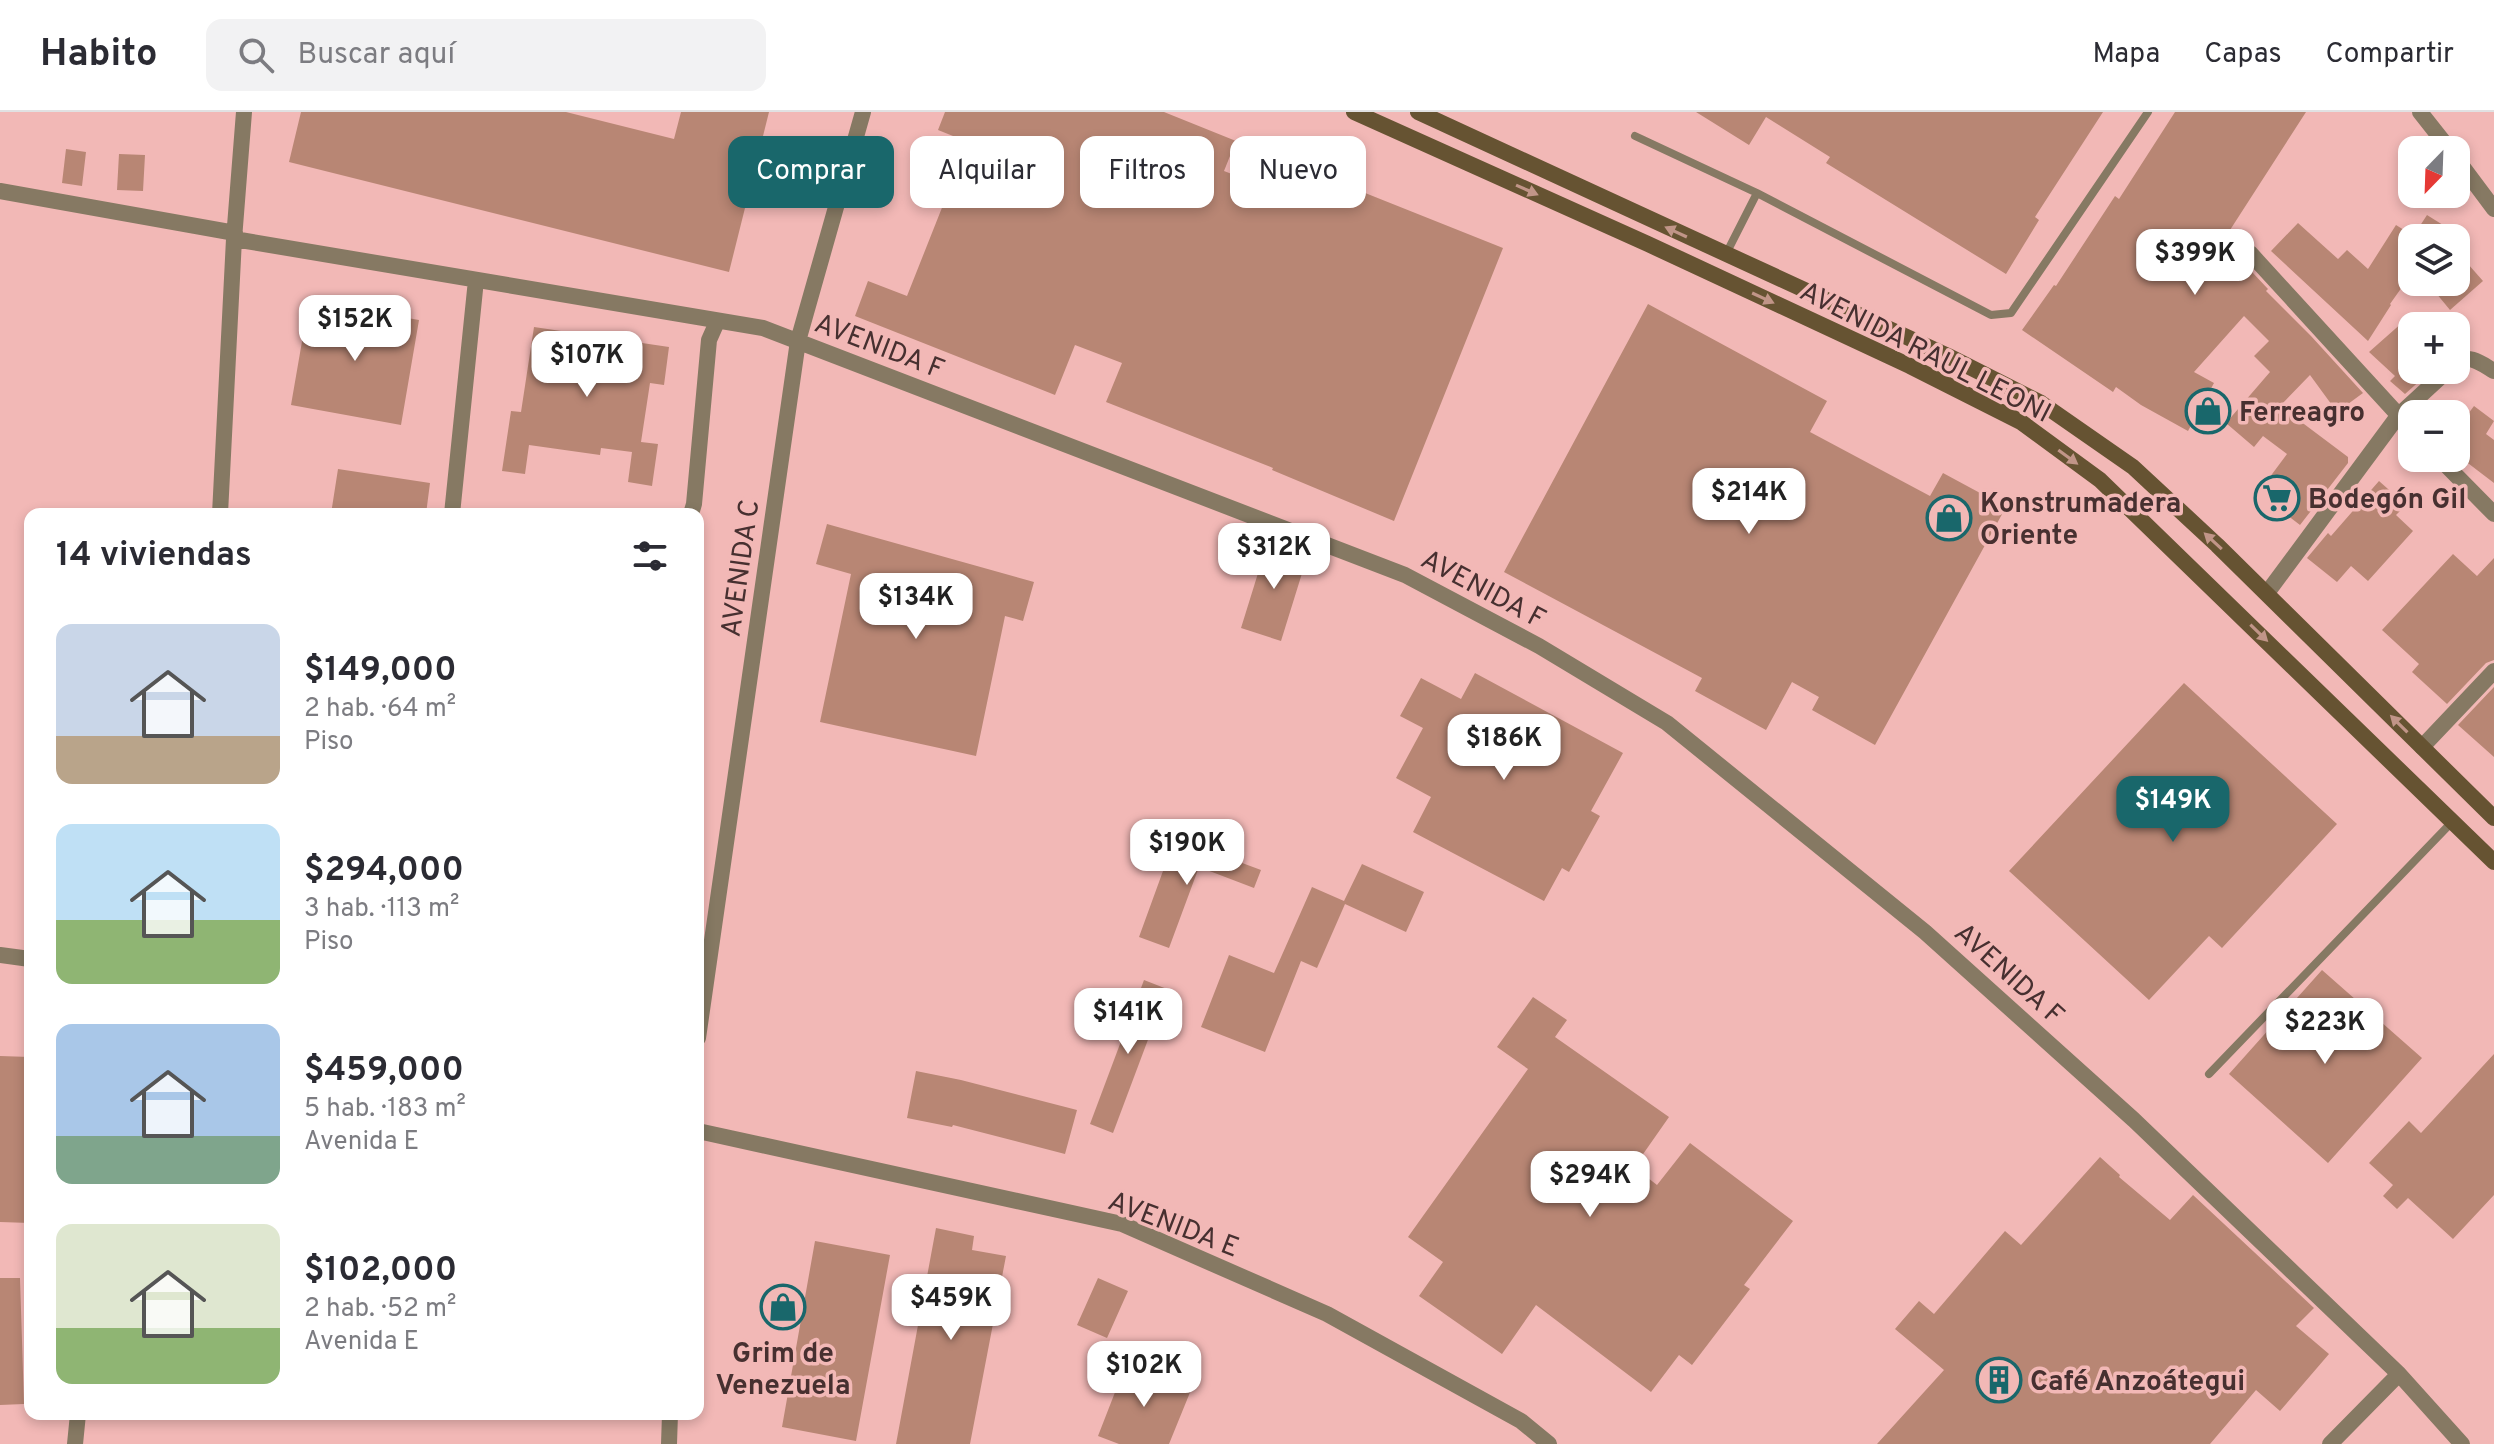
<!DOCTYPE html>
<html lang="es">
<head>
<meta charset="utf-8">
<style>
	:root { --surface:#fff; --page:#f2f2f3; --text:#2b2b33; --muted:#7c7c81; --line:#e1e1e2; --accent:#19676b }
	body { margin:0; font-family:Overpass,sans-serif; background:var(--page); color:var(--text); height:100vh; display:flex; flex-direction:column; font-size:30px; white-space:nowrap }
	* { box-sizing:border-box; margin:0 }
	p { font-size:26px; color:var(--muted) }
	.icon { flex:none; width:44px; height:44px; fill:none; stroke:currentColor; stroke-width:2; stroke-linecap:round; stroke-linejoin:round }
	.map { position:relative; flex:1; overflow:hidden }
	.sheet { position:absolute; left:24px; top:396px; width:680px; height:912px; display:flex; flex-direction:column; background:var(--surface); border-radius:16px; box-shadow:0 4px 12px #0003 }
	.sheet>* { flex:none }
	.hud { position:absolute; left:728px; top:24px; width:760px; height:72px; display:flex; gap:16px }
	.needle { width:52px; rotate:203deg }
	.controls { position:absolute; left:2398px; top:24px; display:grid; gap:16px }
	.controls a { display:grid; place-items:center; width:72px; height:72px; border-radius:16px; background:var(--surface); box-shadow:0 4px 12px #0003; font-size:40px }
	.price { position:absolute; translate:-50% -68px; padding:0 18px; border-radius:16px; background:#fff; color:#222; font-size:26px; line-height:52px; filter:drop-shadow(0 2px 4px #0008) }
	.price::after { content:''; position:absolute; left:50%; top:48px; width:24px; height:18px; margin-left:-12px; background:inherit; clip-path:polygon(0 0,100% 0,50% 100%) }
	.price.on { background:var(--accent); color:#fff }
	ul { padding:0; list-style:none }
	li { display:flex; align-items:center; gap:24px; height:200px; padding:0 32px }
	li span { display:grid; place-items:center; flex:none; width:224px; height:160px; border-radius:16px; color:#555 }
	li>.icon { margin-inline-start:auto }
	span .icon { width:96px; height:96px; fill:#fffc; stroke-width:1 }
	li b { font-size:34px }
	h2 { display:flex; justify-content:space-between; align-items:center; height:96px; padding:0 32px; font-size:34px }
	.pill { padding:0 28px; border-radius:16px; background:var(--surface); box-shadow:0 4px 12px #0003; font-size:28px; line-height:72px }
	.pill.on { background:var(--accent); color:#fff }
	header { display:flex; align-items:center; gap:48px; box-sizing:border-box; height:112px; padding:0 40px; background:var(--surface); border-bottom:2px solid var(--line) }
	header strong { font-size:38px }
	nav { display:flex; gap:44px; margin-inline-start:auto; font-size:28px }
	.search { width:560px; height:72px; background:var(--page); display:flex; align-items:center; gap:20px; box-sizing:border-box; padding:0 28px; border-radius:16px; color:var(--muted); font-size:30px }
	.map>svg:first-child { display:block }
</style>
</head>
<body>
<header>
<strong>Habito</strong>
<div class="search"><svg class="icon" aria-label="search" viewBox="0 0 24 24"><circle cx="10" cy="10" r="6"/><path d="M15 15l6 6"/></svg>Buscar aquí</div>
<nav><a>Mapa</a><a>Capas</a><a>Compartir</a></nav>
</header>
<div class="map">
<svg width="2494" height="1332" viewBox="0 0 2494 1332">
	<rect width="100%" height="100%" fill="#f2b8b6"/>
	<path fill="#b88674" d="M301 0H566L674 27 681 0H769L729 160 289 50Z
		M945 0H1164L1236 29 1224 59 1299 88 1310 59 1503 136 1394 409 1272 358 1273 356 1106 290 1122 251 1075 233 1055 283 855 204 868 169 907 184 968 30 938 18Z
		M1696 0H2103L2035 105 2039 108 2006 162 1826 51 1830 45 1766 5 1749 33Z
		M2175 0H2306L2221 132 2252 160 2268 177 2266 179 2311 224 2363 281 2337 300 2310 263 2280 294 2348 345V351L2300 413 2258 381 2287 342 2263 324 2254 335 2226 311 2270 260 2254 244 2269 229 2244 204 2194 260 2214 271 2188 319 2141 293 2116 275 2113 280 2022 218 2054 173 2056 174 2115 84 2119 87Z
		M66 37 86 40 82 74 62 71Z
		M119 42 145 43 143 79 117 78Z
		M2427 103 2443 113 2435 126H2412Z
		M2298 111 2338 147 2347 138 2368 157 2396 113 2412 123V161L2390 192 2391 193 2368 229 2271 139Z
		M2468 152 2483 169 2450 198 2436 181 2447 170H2456V162Z
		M309 189 419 208 401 313 291 293Z
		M1648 192 1827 289 1810 320 1930 384 1943 361 2006 395 1875 633 1812 598 1819 585 1792 570 1766 618 1695 579 1702 566 1504 460Z
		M2412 202V258H2432L2405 282 2390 269 2395 264 2369 240Z
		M534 215 669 235 664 273 650 271 641 330 658 332 652 374 628 370 632 340 601 336 600 343 529 333 525 362 502 359 511 299 521 300Z
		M2474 294 2494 309 2486 322 2494 328V371L2456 342V318Z
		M338 357 430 371 426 402H331Z
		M2379 369 2406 393 2396 403 2413 419 2368 469 2351 454 2337 470 2307 446 2328 421 2331 424Z
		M827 412 1034 470 1023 509 1005 504 976 644 820 610 851 462 816 452Z
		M1268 429 1308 442 1281 529 1241 516Z
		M2453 442 2477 464 2494 446V548L2486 551 2447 592 2412 560 2419 552 2382 518Z
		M1475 561 1623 641 1591 699 1600 704 1569 760 1562 756 1544 789 1413 720 1431 685 1396 666 1423 616 1400 604 1421 566 1461 587Z
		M2184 571 2337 712 2222 836 2209 824 2149 888 2009 759Z
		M2494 575V645L2458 613Z
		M1175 726 1261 758 1254 776 1199 755 1169 836 1139 825Z
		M1362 752 1424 780 1406 820 1345 792 1317 856 1301 849 1265 940 1201 915 1229 843 1274 861 1312 775 1344 789Z
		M2322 858 2422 946 2328 1051 2229 962Z
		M1144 868 1167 877 1113 1021 1090 1012Z
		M1533 885 1567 908 1555 925 1669 1005 1634 1055 1657 1073 1690 1031 1793 1109 1744 1173 1750 1177 1692 1253 1679 1243 1651 1280 1536 1193 1502 1242 1419 1184 1443 1150 1408 1125 1528 957 1497 935Z
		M2494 942V1083L2453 1127 2408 1086 2397 1097 2383 1084 2393 1073 2369 1051 2409 1009 2421 1021Z
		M0 944 30 945V1111L0 1110Z
		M916 959 961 968 1077 998 1065 1042 953 1013 952 1015 907 1006Z
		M2100 1045 2120 1063 2119 1065 2170 1108 2193 1083 2314 1196 2296 1214 2329 1242 2280 1299 2256 1278 2210 1332H1877L1944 1258 1895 1217 1919 1189 1934 1202 2005 1119 2021 1133Z
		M936 1116 974 1124 972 1138 1006 1144 970 1332H896Z
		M815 1129 890 1143 856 1329 782 1315Z
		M0 1166H20L24 1292 0 1293Z
		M1098 1166 1128 1179 1107 1226 1077 1213Z
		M1126 1252 1191 1278 1169 1332H1119L1098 1324Z"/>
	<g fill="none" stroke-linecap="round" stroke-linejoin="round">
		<path stroke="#867963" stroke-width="8" d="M1635 24 1757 81 1991 203 2011 201 2148 0
			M1726 142 1757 81
			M2209 962 2452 710"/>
		<path stroke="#867963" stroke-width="16" d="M2420 0 2450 38
			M2456 46 2494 97
			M0 79 235 121
			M234 127 763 216 1405 463 1539 534 1667 611 1925 820 2134 1008 2399 1262 2462 1332
			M2250 141 2412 318
			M2456 251C2469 241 2482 252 2494 259
			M2439 346 2494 402
			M220 402 234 127 244 0
			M452 402 476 168
			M691 402 694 392 709 228 717 210
			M2267 481 2398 304 2448 258
			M2422 635 2494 559
			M0 843 30 847
			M698 926 798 229 863 0
			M698 1019 1122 1112 1327 1202 1521 1309 1549 1332
			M75 1332 78 1302
			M669 1332 670 1302
			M2330 1332 2399 1262"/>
		<path stroke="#665332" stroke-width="16" d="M1354 0 1648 132 1910 254 2021 310 2100 368 2494 750
			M1418 0 1948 244 2041 291 2133 355 2217 433 2494 706"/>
	</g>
	<defs><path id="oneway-solid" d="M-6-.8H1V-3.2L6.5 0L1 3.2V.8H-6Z" transform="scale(2)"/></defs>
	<g fill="#c19588">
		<use href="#oneway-solid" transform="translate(1527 78) rotate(24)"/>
		<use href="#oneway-solid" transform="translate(1676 120) rotate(-155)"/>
		<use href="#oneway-solid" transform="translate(1763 186) rotate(25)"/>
		<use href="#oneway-solid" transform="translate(2068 345) rotate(36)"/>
		<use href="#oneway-solid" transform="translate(2213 429) rotate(-137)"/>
		<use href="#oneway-solid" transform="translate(2259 521) rotate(44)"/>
		<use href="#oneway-solid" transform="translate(2399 612) rotate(-135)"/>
	</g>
	<defs>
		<g id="shop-ring" transform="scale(2.3)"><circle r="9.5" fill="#f2b8b6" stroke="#19676b" stroke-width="1.5"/><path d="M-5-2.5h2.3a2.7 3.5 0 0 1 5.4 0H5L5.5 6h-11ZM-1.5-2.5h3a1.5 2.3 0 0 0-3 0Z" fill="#19676b"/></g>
		<g id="supermarket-ring" transform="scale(2.3)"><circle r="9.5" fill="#f2b8b6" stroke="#19676b" stroke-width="1.5"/><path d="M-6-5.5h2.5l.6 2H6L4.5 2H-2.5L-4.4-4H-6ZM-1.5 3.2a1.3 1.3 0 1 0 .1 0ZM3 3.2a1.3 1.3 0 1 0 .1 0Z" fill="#19676b"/></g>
		<g id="building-ring" transform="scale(2.3)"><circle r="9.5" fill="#f2b8b6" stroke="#19676b" stroke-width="1.5"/><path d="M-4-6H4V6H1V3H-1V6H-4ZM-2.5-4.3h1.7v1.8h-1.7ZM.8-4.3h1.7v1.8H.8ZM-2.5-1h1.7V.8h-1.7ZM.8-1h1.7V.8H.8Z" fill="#19676b"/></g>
	</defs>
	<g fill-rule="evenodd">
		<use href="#shop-ring" x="2208" y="299"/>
		<use href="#supermarket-ring" x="2277" y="386"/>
		<use href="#shop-ring" x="1949" y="406"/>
		<use href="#shop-ring" x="783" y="1195"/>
		<use href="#building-ring" x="1999" y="1268"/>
	</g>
	<g text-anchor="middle" stroke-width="7" stroke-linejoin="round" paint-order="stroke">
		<g font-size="28" fill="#473030" stroke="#f2b8b6">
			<text transform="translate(880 233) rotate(21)" y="10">AVENIDA F</text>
			<text transform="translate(1926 239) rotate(27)" y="10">AVENIDA RAUL LEONI</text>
			<text transform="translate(739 456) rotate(-82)" y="10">AVENIDA C</text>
			<text transform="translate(1484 476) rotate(28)" y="10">AVENIDA F</text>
			<text transform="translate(2010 861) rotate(42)" y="10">AVENIDA F</text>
			<text transform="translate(1174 1111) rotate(21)" y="10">AVENIDA E</text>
		</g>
		<g font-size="28" font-weight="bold" fill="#473030" stroke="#f2b8b6" text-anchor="start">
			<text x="2239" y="309">Ferreagro</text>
			<text x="2308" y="396">Bodegón Gil</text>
			<text x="1980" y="400">Konstrumadera<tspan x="1980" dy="32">Oriente</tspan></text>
			<text x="783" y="1250" text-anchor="middle">Grim de<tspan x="783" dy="32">Venezuela</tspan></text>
			<text x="2030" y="1278">Café Anzoátegui</text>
		</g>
	</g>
</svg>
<div class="controls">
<a><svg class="needle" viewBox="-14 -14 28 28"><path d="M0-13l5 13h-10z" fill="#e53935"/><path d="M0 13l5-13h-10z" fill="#7c7c81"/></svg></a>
<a><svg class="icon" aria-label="layers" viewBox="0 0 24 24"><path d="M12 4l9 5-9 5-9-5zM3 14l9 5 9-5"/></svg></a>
<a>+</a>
<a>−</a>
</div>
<b class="price" style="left:2195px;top:185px">$399K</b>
<b class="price" style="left:355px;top:251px">$152K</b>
<b class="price" style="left:587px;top:287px">$107K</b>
<b class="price" style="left:1749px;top:424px">$214K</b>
<b class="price" style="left:1274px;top:479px">$312K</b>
<b class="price" style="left:916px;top:529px">$134K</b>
<b class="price" style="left:1504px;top:670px">$186K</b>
<b class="price on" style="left:2173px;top:732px">$149K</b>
<b class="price" style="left:1187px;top:775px">$190K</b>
<b class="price" style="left:1128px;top:944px">$141K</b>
<b class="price" style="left:2325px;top:954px">$223K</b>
<b class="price" style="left:1590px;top:1107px">$294K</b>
<b class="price" style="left:951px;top:1230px">$459K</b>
<b class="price" style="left:1144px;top:1297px">$102K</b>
<div class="hud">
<a class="pill on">Comprar</a>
<a class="pill">Alquilar</a>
<a class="pill">Filtros</a>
<a class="pill">Nuevo</a>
</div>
<section class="sheet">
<h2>14 viviendas<svg class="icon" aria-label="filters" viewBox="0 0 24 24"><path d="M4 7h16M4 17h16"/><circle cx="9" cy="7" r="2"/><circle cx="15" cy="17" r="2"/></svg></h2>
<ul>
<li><span style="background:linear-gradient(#c9d6e8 70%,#b9a48a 0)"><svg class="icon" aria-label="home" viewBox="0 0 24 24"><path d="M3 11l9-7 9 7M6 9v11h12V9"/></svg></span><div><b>$149,000</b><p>2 hab. · 64 m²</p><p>Piso</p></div></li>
<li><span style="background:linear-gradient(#bfe0f5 60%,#8fb573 0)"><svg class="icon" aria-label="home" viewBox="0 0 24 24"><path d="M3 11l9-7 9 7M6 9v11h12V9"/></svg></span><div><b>$294,000</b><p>3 hab. · 113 m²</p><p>Piso</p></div></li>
<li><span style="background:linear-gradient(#a9c7e8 70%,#7fa58c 0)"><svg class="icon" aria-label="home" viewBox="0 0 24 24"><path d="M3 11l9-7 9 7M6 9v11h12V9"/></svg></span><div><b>$459,000</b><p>5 hab. · 183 m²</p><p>Avenida E</p></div></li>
<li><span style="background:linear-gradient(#dfe7d0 65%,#8fb573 0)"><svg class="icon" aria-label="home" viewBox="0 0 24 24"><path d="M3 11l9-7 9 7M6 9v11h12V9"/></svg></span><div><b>$102,000</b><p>2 hab. · 52 m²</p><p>Avenida E</p></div></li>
</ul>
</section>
</div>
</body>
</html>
